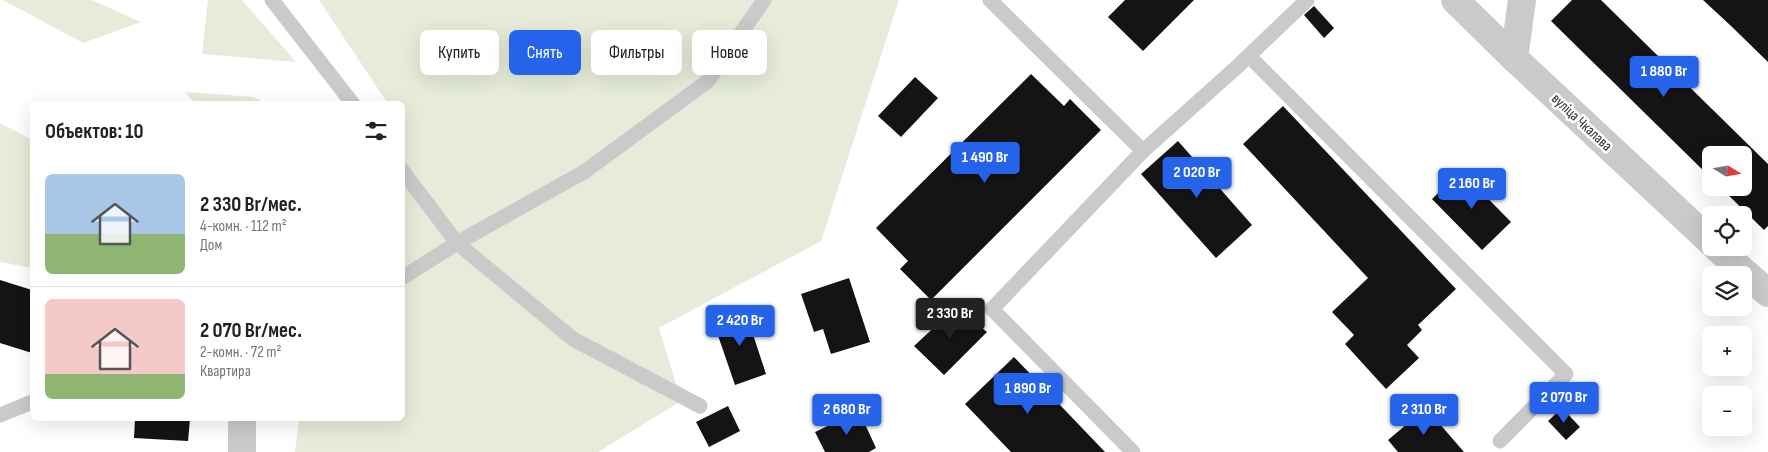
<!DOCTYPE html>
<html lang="ru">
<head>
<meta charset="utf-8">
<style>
	:root { --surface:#fff; --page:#f6f6f6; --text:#222; --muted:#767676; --line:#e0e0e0; --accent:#2563eb }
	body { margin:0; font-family:"Sofia Sans Condensed",sans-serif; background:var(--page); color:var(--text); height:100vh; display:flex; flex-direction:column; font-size:19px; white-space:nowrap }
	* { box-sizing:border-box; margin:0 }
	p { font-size:16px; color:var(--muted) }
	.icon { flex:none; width:28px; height:28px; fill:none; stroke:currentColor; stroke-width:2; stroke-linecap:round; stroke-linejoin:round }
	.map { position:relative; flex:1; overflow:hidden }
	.sheet { position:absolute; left:30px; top:101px; width:375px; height:320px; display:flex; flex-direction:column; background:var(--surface); border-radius:8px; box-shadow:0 5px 20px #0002 }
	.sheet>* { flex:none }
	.guide { position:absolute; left:420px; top:30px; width:475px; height:45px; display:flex; gap:10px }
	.needle { width:32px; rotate:101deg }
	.buttons { position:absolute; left:1702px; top:146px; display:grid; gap:10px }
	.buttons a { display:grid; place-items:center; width:50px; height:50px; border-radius:8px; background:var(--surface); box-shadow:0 5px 20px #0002; font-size:25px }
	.price { position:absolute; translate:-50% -42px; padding:0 11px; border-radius:5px; background:var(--accent); color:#fff; font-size:16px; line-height:32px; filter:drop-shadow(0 1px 2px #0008) }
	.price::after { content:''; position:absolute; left:50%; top:30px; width:15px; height:11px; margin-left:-8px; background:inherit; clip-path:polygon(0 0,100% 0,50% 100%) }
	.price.on { background:#222; color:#fff }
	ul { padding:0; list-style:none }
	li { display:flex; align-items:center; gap:15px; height:125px; padding:0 15px }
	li+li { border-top:1px solid var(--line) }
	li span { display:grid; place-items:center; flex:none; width:140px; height:100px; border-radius:8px; color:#555 }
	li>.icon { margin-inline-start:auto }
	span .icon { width:60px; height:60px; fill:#fffc; stroke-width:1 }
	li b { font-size:21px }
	h2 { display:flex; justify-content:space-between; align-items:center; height:60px; padding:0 15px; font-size:21px }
	.chip { padding:0 18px; border-radius:8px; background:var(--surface); box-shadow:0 5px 20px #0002; font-size:18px; line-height:45px }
	.chip.on { background:var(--accent); color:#fff }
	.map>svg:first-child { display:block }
</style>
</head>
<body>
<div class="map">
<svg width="1768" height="452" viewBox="0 0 1768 452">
	<rect width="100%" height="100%" fill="#fff"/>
	<path fill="#e6ecd9" d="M3 0H92L141 22 83 43Z
		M208 0H242L296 62 202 54Z
		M319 0H899L821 241 659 328 681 401 598 452H295L299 419H402V104H388Z
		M185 92 254 97 267 104H196Z
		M0 123 32 140V268L0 262Z"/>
	<path fill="#141414" d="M1125 0H1194L1143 51 1108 17Z
		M1572 0H1601L1768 164V226L1764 230 1721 188H1744V155H1711V178L1551 21Z
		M1703 0H1768V62L1730 25Z
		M1314 6 1334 28 1324 38 1304 15Z
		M1031 74 1064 106 1070 99 1101 130 931 300 900 269 908 261 876 228Z
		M915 77 938 98 901 137 878 116Z
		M1283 106 1456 289 1418 325 1422 330 1407 345 1419 358 1386 389 1345 344 1354 335 1332 312 1368 278 1243 144Z
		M1178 141 1252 225 1216 258 1141 174Z
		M1461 171 1511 222 1482 250 1432 199Z
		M849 278 870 342 831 354 823 329 814 332 801 294Z
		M0 280 32 290V353L0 343Z
		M956 307 987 332 944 375 914 346Z
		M745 310 766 374 735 385 713 321Z
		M1014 357 1105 452H1011L965 404Z
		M728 406 740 431 709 447 696 422Z
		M1426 408 1464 452H1398L1388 440Z
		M1562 408 1580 427 1566 440 1548 421Z
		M859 411 876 448 869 452H825L815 432Z
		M135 419H190L188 441 134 438Z"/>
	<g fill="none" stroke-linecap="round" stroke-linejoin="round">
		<path stroke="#cacaca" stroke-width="15" d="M272 0 353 104
			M990 0 1143 151
			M1249 56 1566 374 1500 441
			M402 170 457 243 573 339 700 406
			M402 278 457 243 584 172 708 81 764 0
			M0 415 32 402
			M1133 452 992 309 1143 151 1238 66 1307 0"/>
		<path stroke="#cacaca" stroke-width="28" d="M1514 58 1522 0
			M242 419V452"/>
		<path stroke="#cacaca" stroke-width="28" d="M1455 0 1514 58 1711 242
			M1717 248 1768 293"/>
	</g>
	<g text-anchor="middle" stroke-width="5" stroke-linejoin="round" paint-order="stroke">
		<g font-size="15" fill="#2d2d2d" stroke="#fff">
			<text transform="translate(1582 122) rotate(43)" y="5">вуліца Чкалава</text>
		</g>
	</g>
</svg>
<div class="buttons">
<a><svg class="needle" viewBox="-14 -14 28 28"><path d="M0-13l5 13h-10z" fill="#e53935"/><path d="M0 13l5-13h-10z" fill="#767676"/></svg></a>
<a><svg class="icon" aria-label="locate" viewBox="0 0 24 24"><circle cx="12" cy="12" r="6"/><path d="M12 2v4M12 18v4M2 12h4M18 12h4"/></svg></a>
<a><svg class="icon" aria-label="layers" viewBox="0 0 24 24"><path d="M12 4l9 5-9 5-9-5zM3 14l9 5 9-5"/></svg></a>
<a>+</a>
<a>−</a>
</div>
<b class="price" style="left:1664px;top:98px">1 880 Br</b>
<b class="price" style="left:985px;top:184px">1 490 Br</b>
<b class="price" style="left:1197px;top:199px">2 020 Br</b>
<b class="price" style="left:1472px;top:210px">2 160 Br</b>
<b class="price on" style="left:950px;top:340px">2 330 Br</b>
<b class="price" style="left:740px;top:347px">2 420 Br</b>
<b class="price" style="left:1028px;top:415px">1 890 Br</b>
<b class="price" style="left:1564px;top:424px">2 070 Br</b>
<b class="price" style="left:847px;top:436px">2 680 Br</b>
<b class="price" style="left:1424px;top:436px">2 310 Br</b>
<div class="guide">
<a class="chip">Купить</a>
<a class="chip on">Снять</a>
<a class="chip">Фильтры</a>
<a class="chip">Новое</a>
</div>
<section class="sheet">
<h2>Объектов: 10<svg class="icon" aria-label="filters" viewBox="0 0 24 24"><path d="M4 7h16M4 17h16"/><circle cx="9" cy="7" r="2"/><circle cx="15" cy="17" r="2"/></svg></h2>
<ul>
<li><span style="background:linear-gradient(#a9c7e8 60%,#8fb573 0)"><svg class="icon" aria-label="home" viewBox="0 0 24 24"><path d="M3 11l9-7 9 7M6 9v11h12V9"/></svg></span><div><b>2 330 Br/мес.</b><p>4-комн. · 112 m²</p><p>Дом</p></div></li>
<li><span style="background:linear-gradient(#f6c9c9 75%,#8fb573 0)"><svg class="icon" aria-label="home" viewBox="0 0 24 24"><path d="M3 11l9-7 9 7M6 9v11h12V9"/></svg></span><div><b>2 070 Br/мес.</b><p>2-комн. · 72 m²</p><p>Квартира</p></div></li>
</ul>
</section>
</div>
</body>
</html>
